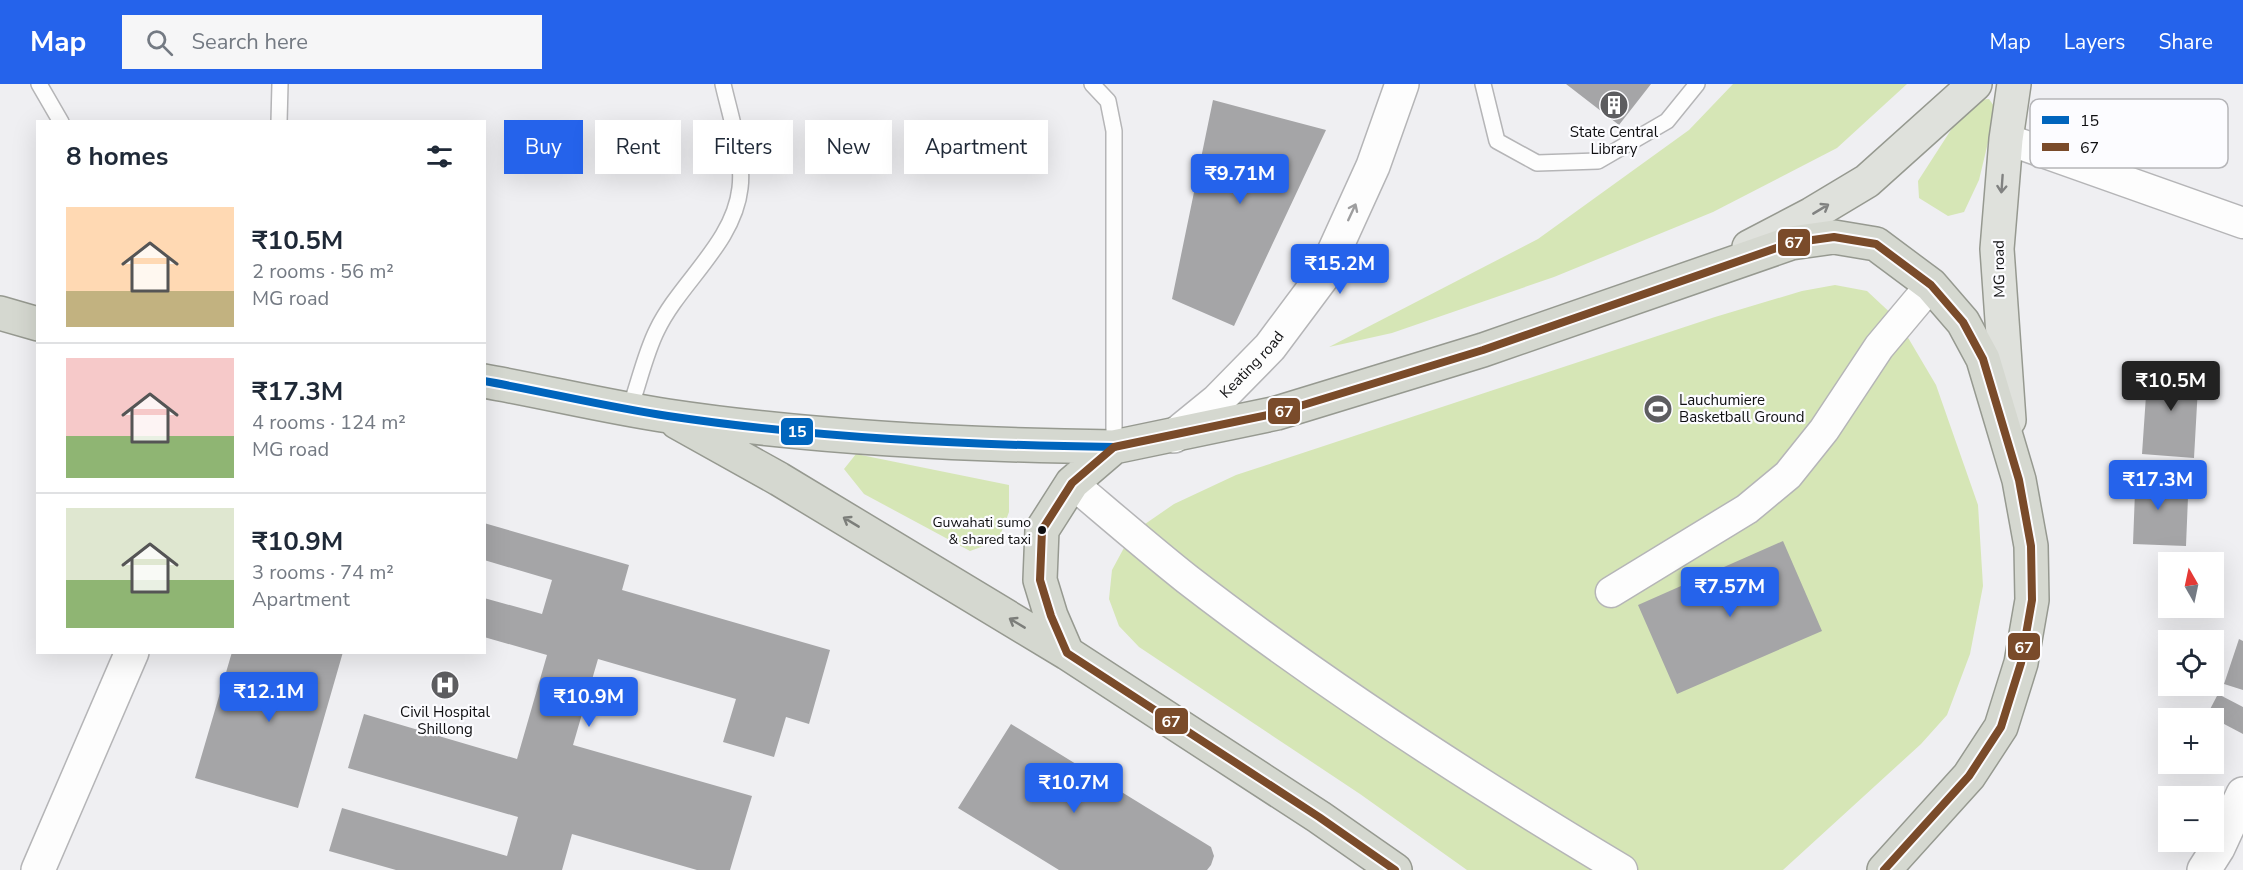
<!DOCTYPE html>
<html lang="en">
<head>
<meta charset="utf-8">
<style>
	:root { --surface:#fff; --page:#f6f6f7; --text:#1f2937; --muted:#747a83; --line:#e0e1e3; --accent:#2563eb }
	body { margin:0; font-family:"Nunito Sans",sans-serif; background:var(--page); color:var(--text); height:100vh; display:flex; flex-direction:column; font-size:22px; white-space:nowrap }
	* { box-sizing:border-box; margin:0 }
	p { font-size:20px; color:var(--muted) }
	.icon { flex:none; width:33px; height:33px; fill:none; stroke:currentColor; stroke-width:2; stroke-linecap:round; stroke-linejoin:round }
	.map { position:relative; flex:1; overflow:hidden }
	.drawer { position:absolute; left:36px; top:36px; width:450px; height:534px; display:flex; flex-direction:column; background:var(--surface); border-radius:0px; box-shadow:0 6px 24px #0002 }
	.drawer>* { flex:none }
	.guide { position:absolute; left:504px; top:36px; width:570px; height:54px; display:flex; gap:12px }
	.needle { width:39px; rotate:351deg }
	.controls { position:absolute; left:2158px; top:468px; display:grid; gap:12px }
	.controls a { display:grid; place-items:center; width:66px; height:66px; border-radius:0px; background:var(--surface); box-shadow:0 6px 24px #0002; font-size:30px }
	.price { position:absolute; translate:-50% -51px; padding:0 14px; border-radius:6px; background:var(--accent); color:#fff; font-size:20px; line-height:39px; filter:drop-shadow(0 2px 3px #0008) }
	.price::after { content:''; position:absolute; left:50%; top:36px; width:18px; height:14px; margin-left:-9px; background:inherit; clip-path:polygon(0 0,100% 0,50% 100%) }
	.price.active { background:#222; color:#fff }
	ul { padding:0; list-style:none }
	li { display:flex; align-items:center; gap:18px; height:150px; padding:0 30px }
	li+li { border-top:2px solid var(--line) }
	li span { display:grid; place-items:center; flex:none; width:168px; height:120px; border-radius:0px; color:#555 }
	li>.icon { margin-inline-start:auto }
	span .icon { width:72px; height:72px; fill:#fffc; stroke-width:1 }
	li b { font-size:26px }
	h2 { display:flex; justify-content:space-between; align-items:center; height:72px; padding:0 30px; font-size:26px }
	.chip { padding:0 21px; border-radius:0px; background:var(--surface); box-shadow:0 6px 24px #0002; font-size:21px; line-height:54px }
	.chip.active { background:var(--accent); color:#fff }
	header { display:flex; align-items:center; gap:36px; box-sizing:border-box; height:84px; padding:0 30px; background:var(--accent); color:#fff }
	header strong { font-size:28px }
	nav { display:flex; gap:33px; margin-inline-start:auto; font-size:21px }
	.search { width:420px; height:54px; background:var(--page); display:flex; align-items:center; gap:15px; box-sizing:border-box; padding:0 21px; border-radius:0px; color:var(--muted); font-size:22px }
	.map>svg:first-child { display:block }
</style>
</head>
<body>
<header>
<strong>Map</strong>
<div class="search"><svg class="icon" aria-label="search" viewBox="0 0 24 24"><circle cx="10" cy="10" r="6"/><path d="M15 15l6 6"/></svg>Search here</div>
<nav><a>Map</a><a>Layers</a><a>Share</a></nav>
</header>
<div class="map">
<svg width="2243" height="786" viewBox="0 0 2243 786">
	<rect width="100%" height="100%" fill="#efeff2"/>
	<path fill="#d6e6b6" d="M1733 0H1907L1837 64 1713 128 1554 193 1392 249 1329 263 1538 155 1689 46Z
		M1989 15 1996 25 1979 96 1964 128 1948 132 1919 114 1918 97 1958 35 1977 16Z
		M1835 201 1867 207 1897 235 1936 301 1978 421 1983 502 1970 570 1947 631 1921 660 1783 786H1467L1360 710 1139 563 1119 542 1109 515 1112 486 1132 449 1174 420 1236 391 1715 233 1802 207Z
		M856 370 1009 401V428L998 457 970 467 864 410 844 385Z"/>
	<path fill="#a5a5a7" d="M1566 0H1651L1619 41Z
		M1213 16 1326 46 1234 242 1172 215Z
		M2148 282 2199 285 2194 374 2142 370Z
		M2136 382H2165L2164 412 2188 413 2186 462 2133 460Z
		M484 439 629 481 622 506 830 566 809 640 786 633 774 673 723 658 736 615 598 575 573 661 752 712 730 786H697L572 750 562 786H396L329 767 342 724 507 772 518 733 348 684 364 630 517 675 547 571 484 553V514L542 530 552 496 484 476Z
		M1783 457 1822 547 1677 610 1638 521Z
		M2239 555 2243 557V606L2224 600Z
		M232 568H343L298 724 195 694Z
		M2218 610 2243 623V650L2207 631Z
		M1011 640 1211 763 1214 772 1211 781 1207 786H1059L958 724Z"/>
	<g fill="none" stroke-linecap="round" stroke-linejoin="round">
		<g stroke="#b5b5b7" stroke-width="18">
			<path id="service" d="M39 0 61 38
				M1092 0 1108 17 1114 47V363
				M1483 0 1497 57 1537 79 1598 77 1667 37 1697 0
				M279 38 280 0
				M630 324C639 299 645 270 657 246 680 198 734 159 740 104 744 73 730 31 723 0"/>
		</g>
		<g stroke="#b5b5b7" stroke-width="33">
			<path id="minor" d="M2006 55 2243 139
				M1072 399C1110 431 1148 464 1187 495 1324 601 1473 697 1622 786
				M1611 508 1747 425 1788 391 1824 346 1879 263 1931 201"/>
		</g>
		<g stroke="#b5b5b7" stroke-width="36">
			<g id="tertiary">
				<path id="s1" d="M1174 352 1217 317 1270 263 1323 192 1373 82 1402 0"/>
				<path d="M38 786 132 568"/>
				<path d="M2204 786 2218 764 2243 710"/>
			</g>
		</g>
		<g stroke="#969990" stroke-width="36">
			<path id="primary" d="M1749 163 1812 130 1867 97 1975 0
				M2009 336 1997 165 2006 55 2014 0"/>
		</g>
		<g stroke="#969990" stroke-width="36">
			<path id="trunk" d="M0 229 38 240
				M484 297C546 308 607 323 668 332 815 354 966 361 1114 363
				M677 338 779 395 1067 569
				M1395 786 1319 733 1067 569 1051 532 1040 496 1042 446 1072 399 1114 363 1277 329 1483 266 1791 159 1834 153 1876 160 1931 201 1963 238 1983 275 2000 332 2019 396 2031 462 2032 516 2021 579 2001 643 1969 692 1884 786"/>
		</g>
		<use href="#service" stroke="#fdfdfd" stroke-width="15"/>
		<use href="#minor" stroke="#fdfdfd" stroke-width="30"/>
		<use href="#tertiary" stroke="#fdfdfd" stroke-width="33"/>
		<use href="#primary" stroke="#dfe1dc" stroke-width="33"/>
		<use href="#trunk" stroke="#d5d8d0" stroke-width="33"/>
		<g stroke="#fcfcff" stroke-width="12">
			<path id="bus-1" d="M484 297C546 308 607 323 668 332 815 354 966 361 1114 363"/>
		</g>
		<g stroke="#fcfcff" stroke-width="12">
			<path id="bus-2" d="M1395 786 1319 733 1067 569 1051 532 1040 496 1042 446 1072 399 1114 363 1277 329 1483 266 1791 159 1834 153 1876 160 1931 201 1963 238 1983 275 2000 332 2019 396 2031 462 2032 516 2021 579 2001 643 1969 692 1884 786"/>
		</g>
		<use href="#bus-1" stroke="#0065bd" stroke-width="8"/>
		<use href="#bus-2" stroke="#7a4b2a" stroke-width="8"/>
	</g>
	<defs><path id="oneway-shaft" d="M-6 0H5M1.5-3L5.5 0L1.5 3" fill="none" stroke-width="1.6" stroke-linecap="round" stroke-linejoin="round" transform="scale(1.5)"/></defs>
	<g stroke="#818281">
		<use href="#oneway-shaft" transform="translate(2002 100) rotate(94)"/>
		<use href="#oneway-shaft" transform="translate(1821 125) rotate(-31)"/>
	</g>
	<use stroke="#9e9e9f" href="#oneway-shaft" transform="translate(1352 128) rotate(-65)"/>
	<g stroke="#7c7e7a">
		<use href="#oneway-shaft" transform="translate(851 438) rotate(-149)"/>
		<use href="#oneway-shaft" transform="translate(1017 539) rotate(-149)"/>
	</g>
	<defs>
		<g id="building-disc" transform="scale(1.5)"><circle r="9.5" fill="#5d5d60" stroke="#fcfcff"/><path d="M-4-6H4V6H1V3H-1V6H-4ZM-2.5-4.3h1.7v1.8h-1.7ZM.8-4.3h1.7v1.8H.8ZM-2.5-1h1.7V.8h-1.7ZM.8-1h1.7V.8H.8Z" fill="#fff"/></g>
		<g id="stadium-disc" transform="scale(1.5)"><circle r="9.5" fill="#5d5d60" stroke="#fcfcff"/><path d="M0-5a6.5 5 0 1 0 0 10a6.5 5 0 1 0 0-10ZM-3.5-1.8h7v3.6h-7Z" fill="#fff"/></g>
		<g id="hospital-disc" transform="scale(1.5)"><circle r="9.5" fill="#5d5d60" stroke="#fcfcff"/><path d="M-5-5h3v3.5h4V-5h3V5h-3V1.5h-4V5h-3Z" fill="#fff"/></g>
	</defs>
	<g fill-rule="evenodd">
		<use href="#building-disc" x="1614" y="21"/>
		<use href="#stadium-disc" x="1658" y="325"/>
		<use href="#hospital-disc" x="445" y="601"/>
	</g>
	<circle fill="#0f0f11" stroke="#fcfcff" stroke-width="2" cx="1042" cy="446" r="5"/>
	<g text-anchor="middle" stroke-width="4.5" stroke-linejoin="round" paint-order="stroke">
		<g font-size="14" fill="#0f0f11" stroke="#fcfcff" text-anchor="end">
			<text x="1031" y="443">Guwahati sumo<tspan x="1031" dy="17">&amp; shared taxi</tspan></text>
		</g>
		<g font-size="15" fill="#0f0f11" stroke="#fcfcff">
			<text x="1614" y="53">State Central<tspan x="1614" dy="17">Library</tspan></text>
			<text x="1679" y="321" text-anchor="start">Lauchumiere<tspan x="1679" dy="17">Basketball Ground</tspan></text>
			<text x="445" y="633">Civil Hospital<tspan x="445" dy="17">Shillong</tspan></text>
		</g>
		<g font-size="15" fill="#0f0f11" stroke="#fcfcff">
			<text transform="translate(1999 185) rotate(-91)" y="5">MG road</text>
			<text dy="5" stroke="none"><textPath href="#s1" startOffset="106">Keating road</textPath></text>
		</g>
	</g>
	<rect x="2030" y="15" width="198" height="69" rx="9" fill="#fcfcff" stroke="#b5b5b8" stroke-width="1.5"/>
	<rect x="2042" y="32" width="27" height="8" fill="#0065bd"/>
	<rect x="2042" y="59" width="27" height="8" fill="#7a4b2a"/>
	<g font-size="16" fill="#0f0f11">
		<text x="2080" y="42">15</text>
		<text x="2080" y="69">67</text>
	</g>
	<g stroke="#fcfcff" stroke-width="2">
		<rect x="1777" y="144" width="34" height="29" rx="6" fill="#7a4b2a"/>
		<rect x="1267" y="313" width="34" height="28" rx="6" fill="#7a4b2a"/>
		<rect x="780" y="333" width="34" height="29" rx="6" fill="#0065bd"/>
		<rect x="2007" y="548" width="34" height="29" rx="6" fill="#7a4b2a"/>
		<rect x="1154" y="623" width="35" height="28" rx="6" fill="#7a4b2a"/>
	</g>
	<g font-size="16" text-anchor="middle" font-weight="bold" fill="#fff">
		<text x="1794" y="164">67</text>
		<text x="1284" y="333">67</text>
		<text x="797" y="353">15</text>
		<text x="2024" y="569">67</text>
		<text x="1171" y="643">67</text>
	</g>
</svg>
<div class="controls">
<a><svg class="needle" viewBox="-14 -14 28 28"><path d="M0-13l5 13h-10z" fill="#e53935"/><path d="M0 13l5-13h-10z" fill="#747a83"/></svg></a>
<a><svg class="icon" aria-label="locate" viewBox="0 0 24 24"><circle cx="12" cy="12" r="6"/><path d="M12 2v4M12 18v4M2 12h4M18 12h4"/></svg></a>
<a>+</a>
<a>−</a>
</div>
<b class="price" style="left:1240px;top:121px">₹9.71M</b>
<b class="price" style="left:1340px;top:211px">₹15.2M</b>
<b class="price active" style="left:2171px;top:328px">₹10.5M</b>
<b class="price" style="left:2158px;top:427px">₹17.3M</b>
<b class="price" style="left:1730px;top:534px">₹7.57M</b>
<b class="price" style="left:269px;top:639px">₹12.1M</b>
<b class="price" style="left:589px;top:644px">₹10.9M</b>
<b class="price" style="left:1074px;top:730px">₹10.7M</b>
<div class="guide">
<a class="chip active">Buy</a>
<a class="chip">Rent</a>
<a class="chip">Filters</a>
<a class="chip">New</a>
<a class="chip">Apartment</a>
</div>
<section class="drawer">
<h2>8 homes<svg class="icon" aria-label="filters" viewBox="0 0 24 24"><path d="M4 7h16M4 17h16"/><circle cx="9" cy="7" r="2"/><circle cx="15" cy="17" r="2"/></svg></h2>
<ul>
<li><span style="background:linear-gradient(#ffd9b3 70%,#c2b280 0)"><svg class="icon" aria-label="home" viewBox="0 0 24 24"><path d="M3 11l9-7 9 7M6 9v11h12V9"/></svg></span><div><b>₹10.5M</b><p>2 rooms · 56 m²</p><p>MG road</p></div></li>
<li><span style="background:linear-gradient(#f6c9c9 65%,#8fb573 0)"><svg class="icon" aria-label="home" viewBox="0 0 24 24"><path d="M3 11l9-7 9 7M6 9v11h12V9"/></svg></span><div><b>₹17.3M</b><p>4 rooms · 124 m²</p><p>MG road</p></div></li>
<li><span style="background:linear-gradient(#dfe7d0 60%,#8fb573 0)"><svg class="icon" aria-label="home" viewBox="0 0 24 24"><path d="M3 11l9-7 9 7M6 9v11h12V9"/></svg></span><div><b>₹10.9M</b><p>3 rooms · 74 m²</p><p>Apartment</p></div></li>
</ul>
</section>
</div>
</body>
</html>
